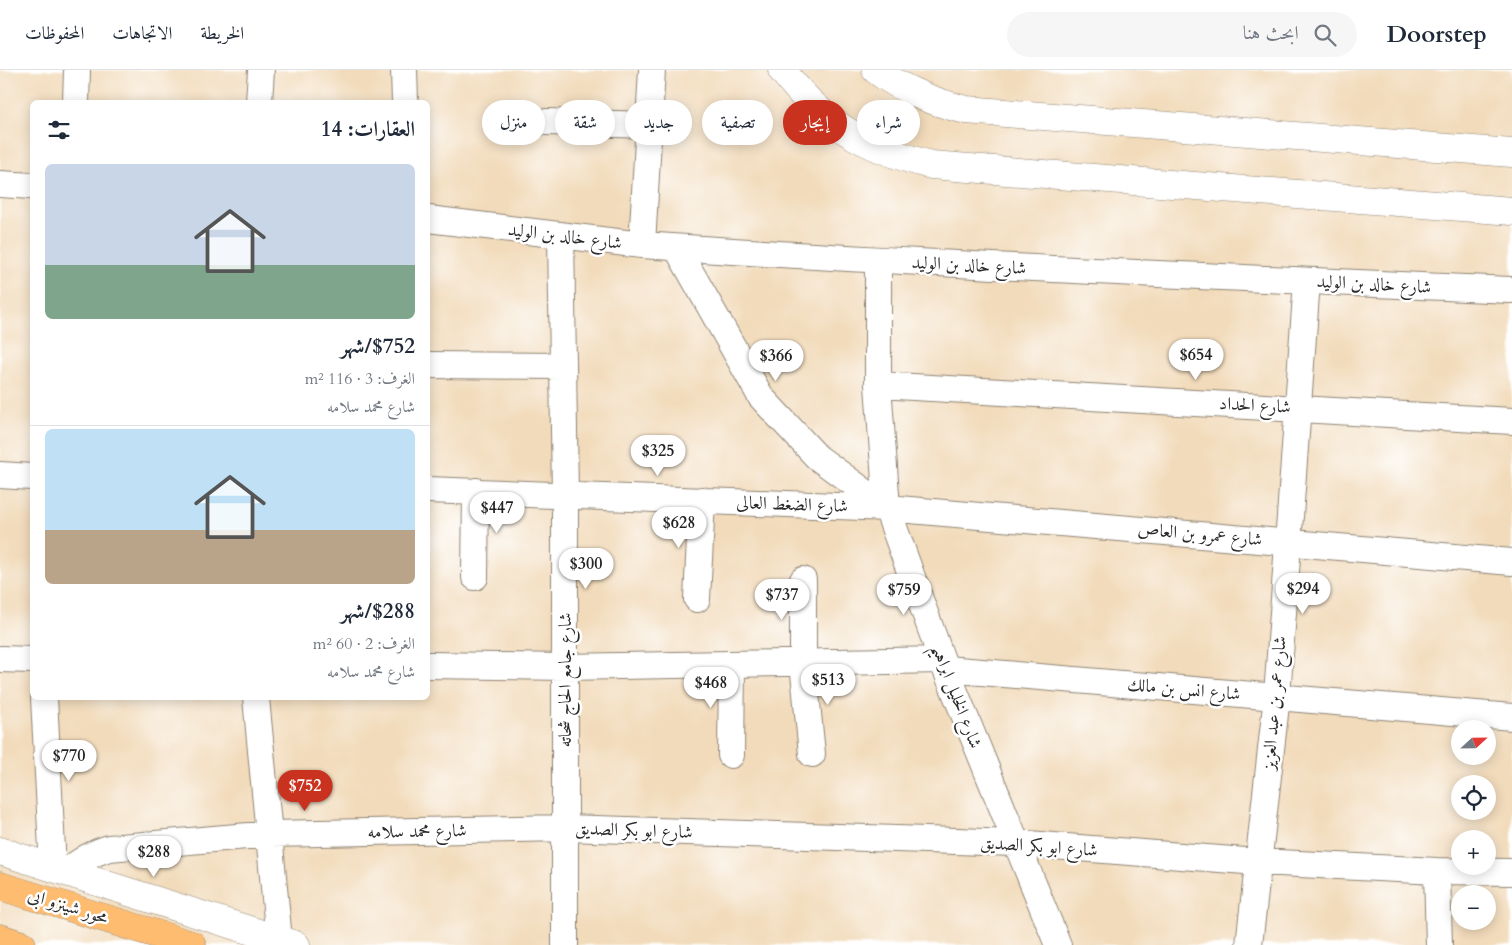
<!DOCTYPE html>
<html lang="ar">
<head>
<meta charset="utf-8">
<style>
	:root { --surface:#fff; --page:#f6f6f7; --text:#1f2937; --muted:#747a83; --line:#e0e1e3; --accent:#c8321e }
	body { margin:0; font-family:Cardo,Amiri,serif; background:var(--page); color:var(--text); direction:rtl; height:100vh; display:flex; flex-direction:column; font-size:19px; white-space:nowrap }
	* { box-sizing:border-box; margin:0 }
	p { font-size:16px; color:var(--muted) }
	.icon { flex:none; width:28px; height:28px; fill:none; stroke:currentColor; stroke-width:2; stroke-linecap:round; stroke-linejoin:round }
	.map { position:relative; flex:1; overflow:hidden; direction:ltr }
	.side { position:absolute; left:30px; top:30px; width:400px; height:600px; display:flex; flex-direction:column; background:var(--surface); border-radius:8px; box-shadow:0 2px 12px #0003; direction:rtl }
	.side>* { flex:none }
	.banner { position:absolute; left:445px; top:30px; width:475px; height:45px; direction:rtl; display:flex; gap:10px }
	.needle { width:32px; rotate:68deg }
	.buttons { position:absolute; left:1451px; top:650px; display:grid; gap:10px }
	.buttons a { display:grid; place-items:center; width:45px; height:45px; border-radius:50%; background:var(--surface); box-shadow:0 2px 12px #0003; font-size:25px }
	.price { position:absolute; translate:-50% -42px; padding:0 11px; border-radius:18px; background:#fff; color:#222; font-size:16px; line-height:32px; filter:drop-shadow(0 1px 2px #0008) }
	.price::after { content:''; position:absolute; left:50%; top:30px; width:15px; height:11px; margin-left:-8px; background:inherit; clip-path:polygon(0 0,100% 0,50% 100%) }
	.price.on { background:var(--accent); color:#fff }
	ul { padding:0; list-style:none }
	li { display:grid; align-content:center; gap:10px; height:265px; padding:0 15px }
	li+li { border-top:1px solid var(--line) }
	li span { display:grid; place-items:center; height:155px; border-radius:8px; color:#555 }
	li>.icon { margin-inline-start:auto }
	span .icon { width:90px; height:90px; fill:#fffc; stroke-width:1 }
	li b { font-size:21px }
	h2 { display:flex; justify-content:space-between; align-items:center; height:60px; padding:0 15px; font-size:21px }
	.pill { padding:0 18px; border-radius:22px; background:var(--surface); box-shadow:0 2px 12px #0003; font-size:18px; line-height:45px }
	.pill.on { background:var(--accent); color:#fff }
	header { display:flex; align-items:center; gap:30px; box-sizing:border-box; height:70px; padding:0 25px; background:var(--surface); border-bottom:1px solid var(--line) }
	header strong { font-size:24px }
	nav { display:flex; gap:28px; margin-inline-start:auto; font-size:18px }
	.search { width:350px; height:45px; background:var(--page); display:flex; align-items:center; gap:12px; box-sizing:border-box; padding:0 18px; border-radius:28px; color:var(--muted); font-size:19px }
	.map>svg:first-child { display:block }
</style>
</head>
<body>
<header>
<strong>Doorstep</strong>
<div class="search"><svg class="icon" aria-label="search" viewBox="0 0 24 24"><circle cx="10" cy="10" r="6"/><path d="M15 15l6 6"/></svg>ابحث هنا</div>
<nav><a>الخريطة</a><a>الاتجاهات</a><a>المحفوظات</a></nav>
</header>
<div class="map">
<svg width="1512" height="875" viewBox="0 0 1512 875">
	<rect width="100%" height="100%" fill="#fff"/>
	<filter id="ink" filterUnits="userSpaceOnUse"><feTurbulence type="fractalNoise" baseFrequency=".02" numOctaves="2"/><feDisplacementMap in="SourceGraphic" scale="10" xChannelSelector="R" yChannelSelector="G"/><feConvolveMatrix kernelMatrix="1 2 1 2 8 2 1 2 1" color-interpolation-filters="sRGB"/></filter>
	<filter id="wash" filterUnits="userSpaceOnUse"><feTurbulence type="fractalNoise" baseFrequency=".0096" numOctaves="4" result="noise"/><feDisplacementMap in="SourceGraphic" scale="20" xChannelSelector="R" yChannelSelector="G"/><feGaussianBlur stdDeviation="1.12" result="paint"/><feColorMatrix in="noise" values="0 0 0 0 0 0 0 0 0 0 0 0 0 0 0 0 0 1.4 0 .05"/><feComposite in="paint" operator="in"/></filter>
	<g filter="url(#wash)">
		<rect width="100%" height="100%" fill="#f2dbbb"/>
	</g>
	<g filter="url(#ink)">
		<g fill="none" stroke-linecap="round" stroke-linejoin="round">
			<g stroke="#8e8373" stroke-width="28">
				<path id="minor" d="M404 0 405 32
					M76 32 77 0
					M259 32 261 0
					M546 52 649 55
					M0 114 32 116
					M428 149 642 175C932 195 1222 207 1512 220
					M561 165 565 424V875
					M642 175 652 0
					M677 178 761 327 817 387 887 438
					M878 191V315L887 438 942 590 1058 875
					M428 295 563 296
					M878 315 1512 351
					M0 405 32 407
					M428 420 887 438 1512 492
					M475 507 476 421
					M803 510V593L812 684
					M697 529 702 430
					M0 589 32 590
					M428 595 565 597 942 590
					M946 599 1512 647
					M44 628 53 798
					M256 628 279 870
					M731 685 732 594
					M1437 801 1439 875
					M67 802C80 790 92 783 109 778L270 764 566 758 1015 773 1258 792 1437 801 1512 802
					M1249 875 1277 626 1307 211"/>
			</g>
			<g stroke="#8e8373" stroke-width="29">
				<path id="tertiary" d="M782 0C824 55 865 78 931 95L1512 141
					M876 0C904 21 933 32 966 40L1512 83
					M0 781 296 875"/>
			</g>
			<g stroke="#8e8373" stroke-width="29">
				<path id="primary" d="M0 816 192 875
					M0 868 22 875"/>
			</g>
			<use href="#minor" stroke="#fff" stroke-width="26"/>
			<use href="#tertiary" stroke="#fff" stroke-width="28"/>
			<use href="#primary" stroke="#febc70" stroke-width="28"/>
		</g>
	</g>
	<g text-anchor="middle" stroke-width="5" stroke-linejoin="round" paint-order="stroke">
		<g font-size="18" fill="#2b2b2b" stroke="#fff">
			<text transform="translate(565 166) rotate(7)" y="6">شارع خالد بن الوليد</text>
			<text transform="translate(969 195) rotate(3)" y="6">شارع خالد بن الوليد</text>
			<text transform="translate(1374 214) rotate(3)" y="6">شارع خالد بن الوليد</text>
			<text transform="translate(1255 335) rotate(3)" y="6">شارع الحداد</text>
			<text transform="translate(792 434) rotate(2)" y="6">شارع الضغط العالى</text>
			<text transform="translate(1200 464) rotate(5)" y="6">شارع عمرو بن العاص</text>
			<text transform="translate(565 610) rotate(-90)" y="6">شارع جامع الحاج شحاته</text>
			<text transform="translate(1184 619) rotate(5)" y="6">شارع انس بن مالك</text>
			<text transform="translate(957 626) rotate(69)" y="6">شارع الخليل ابراهيم</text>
			<text transform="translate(1274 633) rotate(-85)" y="6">شارع عمر بن عبد العزيز</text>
			<text transform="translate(634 760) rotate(2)" y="6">شارع ابو بكر الصديق</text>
			<text transform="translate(417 761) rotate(-1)" y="6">شارع محمد سلامه</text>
			<text transform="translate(1039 776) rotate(4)" y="6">شارع ابو بكر الصديق</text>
			<text transform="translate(68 836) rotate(17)" y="6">محور شينزو ابى</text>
		</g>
	</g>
</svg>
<div class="buttons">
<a><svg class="needle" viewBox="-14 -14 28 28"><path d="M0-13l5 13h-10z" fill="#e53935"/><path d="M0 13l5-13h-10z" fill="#747a83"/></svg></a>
<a><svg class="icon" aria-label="locate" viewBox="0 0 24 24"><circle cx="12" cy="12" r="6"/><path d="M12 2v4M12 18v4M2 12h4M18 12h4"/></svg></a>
<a>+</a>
<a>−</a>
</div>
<b class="price" style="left:1196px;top:311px">$654</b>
<b class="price" style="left:776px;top:312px">$366</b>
<b class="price" style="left:658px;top:407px">$325</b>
<b class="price" style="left:497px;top:464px">$447</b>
<b class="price" style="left:679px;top:479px">$628</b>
<b class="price" style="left:586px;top:520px">$300</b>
<b class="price" style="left:1303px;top:545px">$294</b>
<b class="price" style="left:904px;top:546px">$759</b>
<b class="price" style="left:782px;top:551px">$737</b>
<b class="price" style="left:828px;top:636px">$513</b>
<b class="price" style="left:711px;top:639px">$468</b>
<b class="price" style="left:69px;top:712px">$770</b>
<b class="price on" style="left:305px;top:742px">$752</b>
<b class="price" style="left:154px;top:808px">$288</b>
<div class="banner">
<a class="pill">شراء</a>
<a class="pill on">إيجار</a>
<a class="pill">تصفية</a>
<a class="pill">جديد</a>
<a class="pill">شقة</a>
<a class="pill">منزل</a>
</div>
<section class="side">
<h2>العقارات: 14<svg class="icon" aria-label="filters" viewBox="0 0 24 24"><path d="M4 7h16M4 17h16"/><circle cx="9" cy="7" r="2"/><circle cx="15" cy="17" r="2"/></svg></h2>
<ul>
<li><span style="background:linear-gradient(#c9d6e8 65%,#7fa58c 0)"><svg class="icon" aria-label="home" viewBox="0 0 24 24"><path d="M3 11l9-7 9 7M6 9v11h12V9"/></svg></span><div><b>$752/شهر</b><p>الغرف: 3 · 116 m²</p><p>شارع محمد سلامه</p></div></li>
<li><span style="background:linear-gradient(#bfe0f5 65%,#b9a48a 0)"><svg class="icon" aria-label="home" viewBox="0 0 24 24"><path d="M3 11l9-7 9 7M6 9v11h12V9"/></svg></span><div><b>$288/شهر</b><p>الغرف: 2 · 60 m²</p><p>شارع محمد سلامه</p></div></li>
</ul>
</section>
</div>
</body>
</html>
